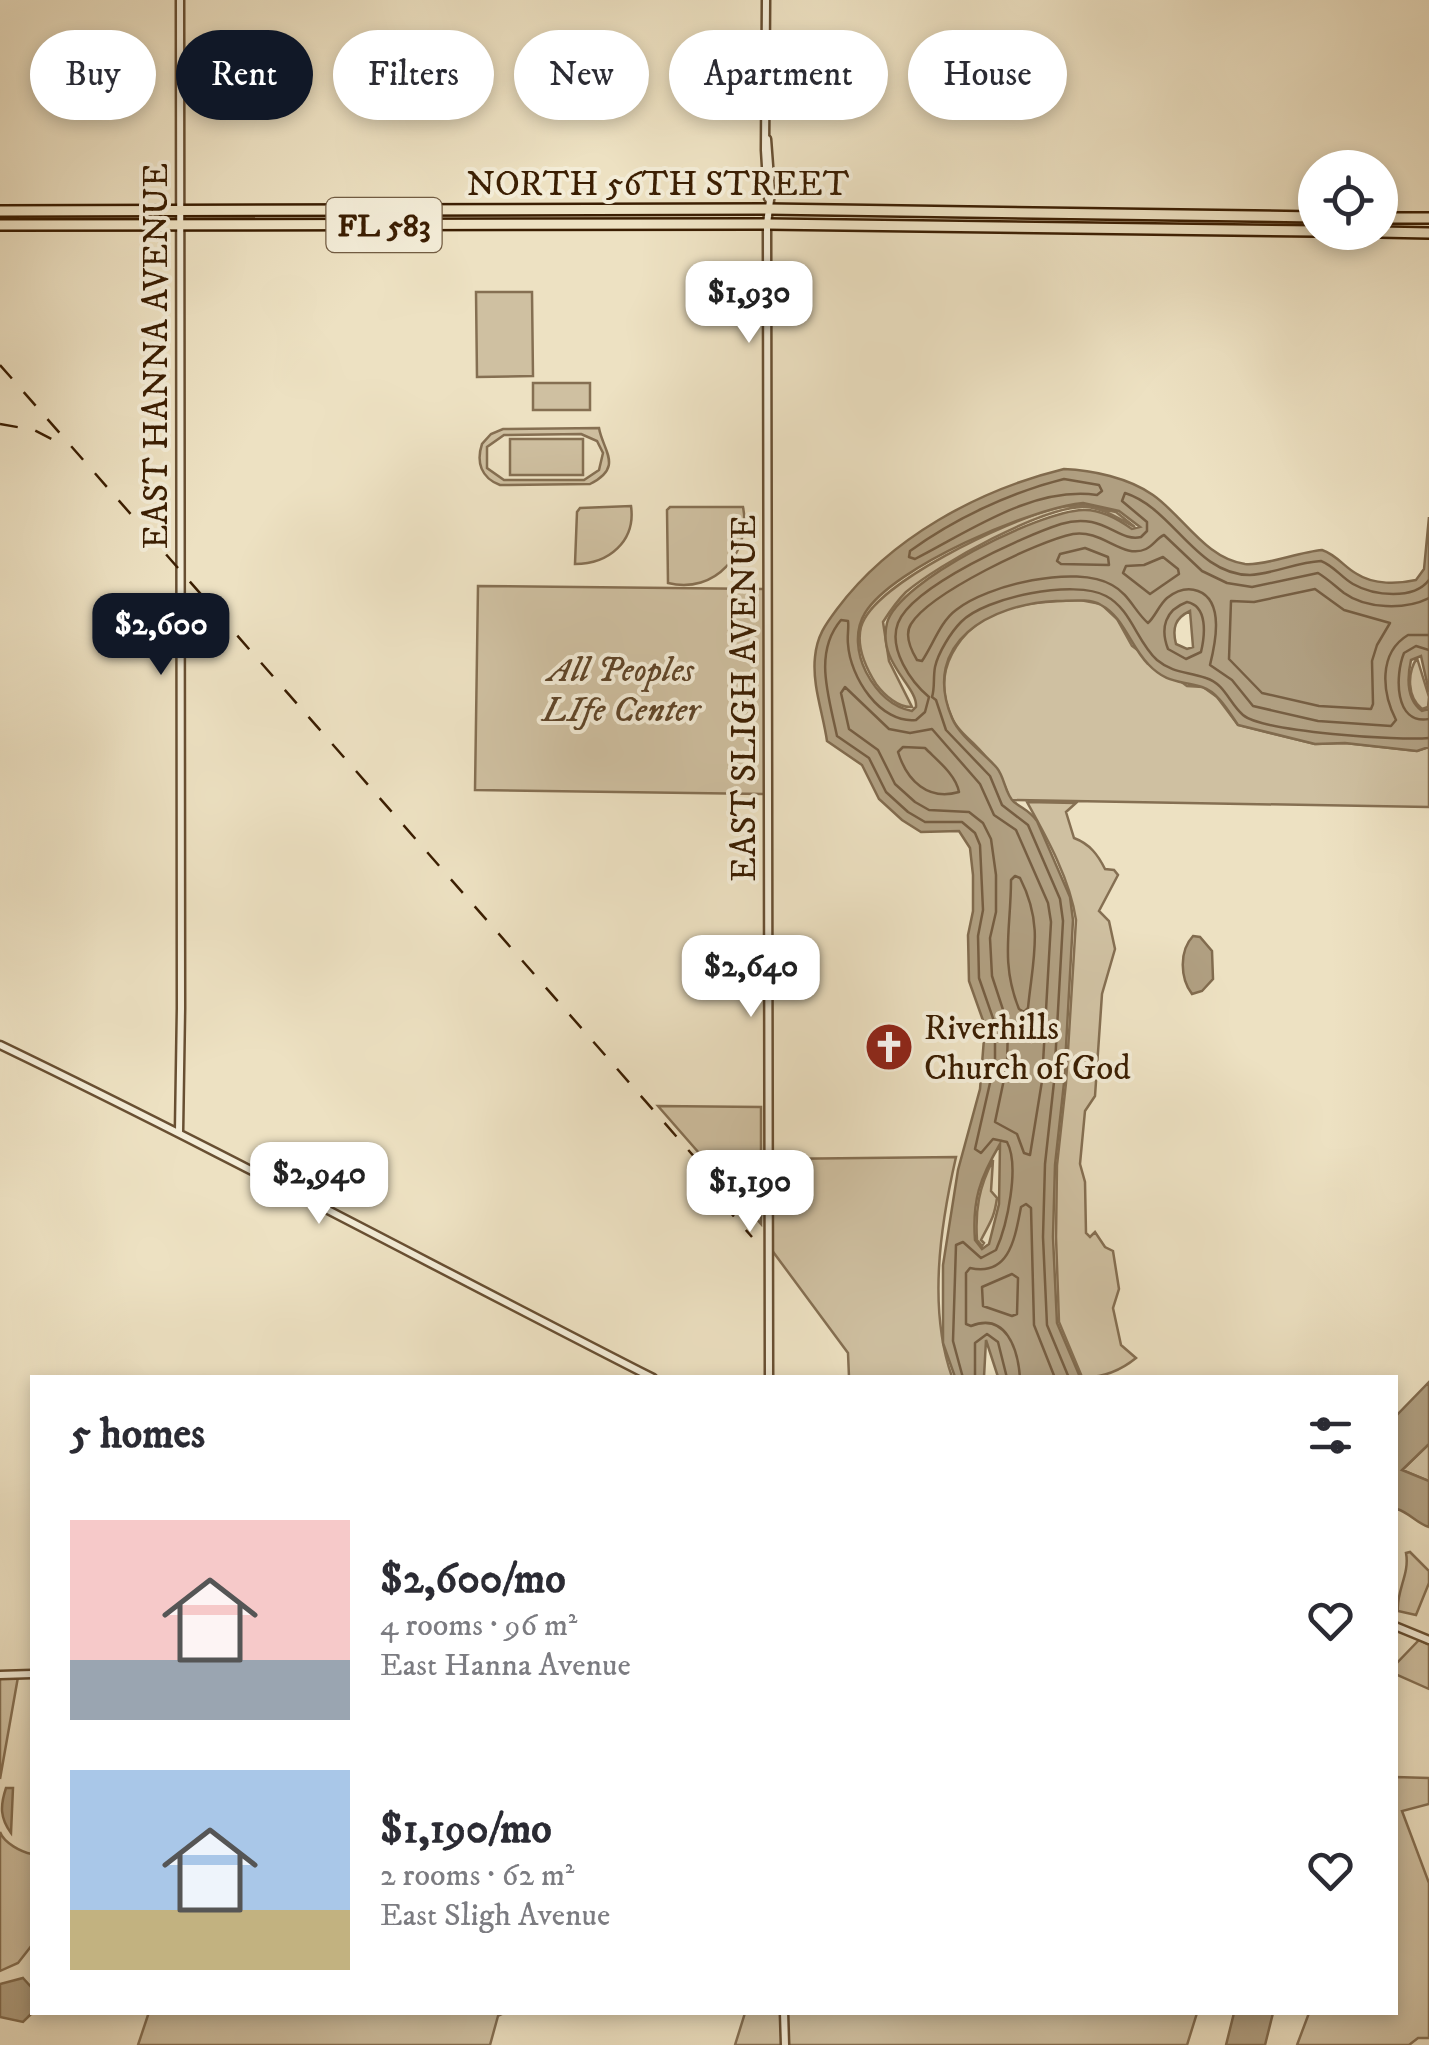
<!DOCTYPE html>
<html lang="en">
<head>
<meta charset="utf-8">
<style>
	:root { --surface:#fff; --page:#f7f7f7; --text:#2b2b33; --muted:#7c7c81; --accent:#111827 }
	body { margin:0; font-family:"IM FELL DW Pica",serif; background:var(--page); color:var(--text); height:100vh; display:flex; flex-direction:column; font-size:38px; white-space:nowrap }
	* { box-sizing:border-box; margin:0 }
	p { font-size:32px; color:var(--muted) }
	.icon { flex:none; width:55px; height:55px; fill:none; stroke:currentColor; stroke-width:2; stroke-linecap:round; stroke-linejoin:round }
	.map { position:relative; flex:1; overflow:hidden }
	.sheet { position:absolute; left:30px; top:1375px; width:1368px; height:640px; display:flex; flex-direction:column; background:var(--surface); border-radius:0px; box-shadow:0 5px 15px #0003 }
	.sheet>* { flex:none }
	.hud { position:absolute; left:30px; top:30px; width:1370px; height:90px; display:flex; gap:20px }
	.tools { position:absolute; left:1298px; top:150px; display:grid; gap:20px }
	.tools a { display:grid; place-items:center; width:100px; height:100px; border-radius:50%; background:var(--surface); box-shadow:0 5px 15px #0003; font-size:50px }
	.price { position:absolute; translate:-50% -85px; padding:0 22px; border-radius:20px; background:#fff; color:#222; font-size:32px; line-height:65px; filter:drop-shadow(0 2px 5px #0008) }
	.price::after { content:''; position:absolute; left:50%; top:60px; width:30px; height:22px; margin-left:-15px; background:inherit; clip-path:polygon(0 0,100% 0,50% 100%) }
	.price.selected { background:var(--accent); color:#fff }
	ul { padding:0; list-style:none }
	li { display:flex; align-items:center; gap:30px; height:250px; padding:0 40px }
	li span { display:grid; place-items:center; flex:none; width:280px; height:200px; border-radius:0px; color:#555 }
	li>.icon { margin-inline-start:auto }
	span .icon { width:120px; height:120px; fill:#fffc; stroke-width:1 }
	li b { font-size:42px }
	h2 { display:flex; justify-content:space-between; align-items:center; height:120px; padding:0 40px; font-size:42px }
	.tag { padding:0 35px; border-radius:45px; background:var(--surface); box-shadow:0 5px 15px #0003; font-size:35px; line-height:90px }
	.tag.selected { background:var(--accent); color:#fff }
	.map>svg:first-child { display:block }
</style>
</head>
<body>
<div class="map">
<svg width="1429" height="2045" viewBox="0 0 1429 2045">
	<rect width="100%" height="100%" fill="#ede1c2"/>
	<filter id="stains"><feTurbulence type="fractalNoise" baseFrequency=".002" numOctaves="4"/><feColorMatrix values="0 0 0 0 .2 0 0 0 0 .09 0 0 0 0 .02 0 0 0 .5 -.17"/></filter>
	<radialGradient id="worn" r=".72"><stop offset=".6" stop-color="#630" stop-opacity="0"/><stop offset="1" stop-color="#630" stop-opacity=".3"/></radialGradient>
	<path fill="#cfc0a1" stroke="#856f52" stroke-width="2.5" fill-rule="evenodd" d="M476 292H532L533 376 477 377Z
		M533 383H590V410H533Z
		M599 428C603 451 624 467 590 484L500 485C481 478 476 462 482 444L491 434 503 429ZM581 434 597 441 603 453 599 470 584 480H504L487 468V447L504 435Z
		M510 439H583V475H510Z
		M1083 505 1116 512 1135 527C1119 519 1104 508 1085 507 1043 506 939 564 906 592 897 601 890 611 883 622L889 661 912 707C899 708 885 696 876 684 866 668 856 646 861 627 873 583 1010 520 1053 509 1063 506 1073 506 1083 505Z
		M631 506C636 541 609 564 575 564L577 512 580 508Z
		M670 507H743C752 552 715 595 668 583L667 510Z
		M478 586 766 589 765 794 475 790Z
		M1080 600 1101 604 1117 619 1132 646 1187 686 1203 687 1217 697 1238 725 1315 744 1345 743 1417 751 1429 747V807L1010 800C1003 776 990 760 973 743 966 736 957 729 953 720 942 698 941 675 952 654 978 604 1029 602 1080 600Z
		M1417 658 1429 697 1428 707 1422 709C1407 697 1407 673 1417 658Z
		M1027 802 1076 803 1066 812 1074 838C1090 844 1098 855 1105 869L1114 870 1118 875 1099 911 1109 921 1115 949 1102 994 1095 1096 1085 1111 1080 1164 1085 1182 1086 1233 1090 1237 1095 1232 1105 1247 1113 1251 1119 1289 1113 1308 1121 1345 1136 1358C1120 1371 1103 1378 1082 1377L1059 1322 1056 1237 1057 1165 1066 1083 1076 920C1070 879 1047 838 1027 802Z
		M658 1106 761 1107V1224Z
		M956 1157C940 1227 928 1309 952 1377H849L848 1353 771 1249V1159Z
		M993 1160 991 1191 997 1198C994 1219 990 1222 981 1240L984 1243 982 1246 977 1240C975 1210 979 1187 993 1160Z
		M1429 1444V1481L1402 1470Z
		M1410 1552 1429 1571V1583L1416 1615 1398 1611C1396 1591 1410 1574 1406 1553Z
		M1419 1640 1429 1645V1689L1395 1674V1665Z
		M0 1677H18L0 1779Z
		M1395 1777 1429 1778V1804L1402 1811 1429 1883V2038H1418L1409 2045H1297L1309 2013 1395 2012Z
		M0 1832C4 1843 21 1852 32 1854V1945L18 1963 0 1971Z
		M149 2012H504V2013L498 2016 490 2045H138Z
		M745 2013H781L782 2045H735Z
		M786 2013H1197L1187 2045H788Z"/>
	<path fill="#b09f81" stroke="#816b4e" stroke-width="2.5" fill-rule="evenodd" d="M1064 469C1092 470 1129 478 1153 495 1183 516 1206 559 1245 564 1264 566 1299 552 1322 550 1337 555 1344 567 1357 574 1374 585 1398 584 1416 580L1424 569 1429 517V692L1421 656 1411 660C1407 678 1406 699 1422 711L1429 709V747L1417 751 1345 743 1315 744 1238 725C1229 712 1218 692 1202 687 1179 680 1167 684 1148 664 1131 647 1123 616 1101 605 1089 598 1070 601 1056 601 991 604 920 642 952 718 960 737 984 753 997 768 1005 778 1005 794 1014 802 1023 809 1030 811 1037 821L1070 897 1073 920 1064 1083 1055 1165 1053 1237 1057 1323 1080 1377H998L986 1340 984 1377H955L943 1343V1265L958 1170 980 1089 985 1026 969 981 968 935 973 911V875L970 848 959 831 921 832 902 820 879 799 862 765 827 741C823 713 812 685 815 657 817 636 825 625 837 609 890 538 978 490 1064 469ZM1083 503 1119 511 1140 527 1132 529C1118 519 1101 509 1083 510 1040 511 898 581 887 623 877 663 918 686 916 707L912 711C891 707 876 691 866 672 857 654 854 631 865 613 893 567 1031 508 1083 503ZM1190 611 1193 647 1187 649 1176 644C1172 628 1175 618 1190 611ZM1000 1144 999 1204 989 1244 982 1249 975 1240C972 1200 980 1178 1000 1144Z
		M1193 936 1200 937 1212 951 1213 979 1202 991 1192 994C1180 978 1179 951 1193 936Z
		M1429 1382V1444L1402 1470 1429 1481V1527C1416 1523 1410 1513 1397 1509L1395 1514V1417Z
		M6 1788H13L11 1833C0 1818 0 1806 6 1788Z
		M23 1978 32 1988V2012L39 2013 31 2014 23 2022 0 2017V1984Z
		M1234 2013H1273L1265 2045H1226Z"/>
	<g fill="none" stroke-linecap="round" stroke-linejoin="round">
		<path stroke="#765e42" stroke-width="2.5" d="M1064 479 1099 485 1102 491 1097 495C1033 486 970 531 915 559L909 557 910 551C954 519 1011 492 1064 479Z
			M1085 548 1108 557 1109 565 1061 564 1057 561 1060 554Z
			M1163 557 1178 569 1179 574 1150 594 1123 573 1126 566 1144 565Z
			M1315 589 1344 610 1390 623 1377 645 1372 661 1373 704 1371 709 1319 706 1262 693 1229 659 1231 601 1254 602Z
			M1429 598C1405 610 1366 609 1344 593 1335 586 1328 579 1318 573L1252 587 1227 583 1202 571 1164 535C1157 538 1154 545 1146 549 1123 560 1102 529 1073 534 1038 541 930 593 911 624 904 635 911 650 917 660L922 661C933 645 940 622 956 610 987 585 1076 564 1112 585 1129 594 1135 612 1148 623 1155 617 1159 605 1167 598 1176 591 1187 587 1198 591 1225 601 1215 645 1210 665L1232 680 1253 706 1318 721 1391 726 1396 720C1382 693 1378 653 1408 635H1429
			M1187 602C1208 606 1205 635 1201 652L1186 659 1168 649C1160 628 1165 610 1187 602Z
			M1429 650 1416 646 1404 653C1395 675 1394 725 1429 719
			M845 687 889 729 910 733 932 729 980 784 994 815 1016 830 1048 903 1051 922 1042 1081 1030 1155 1024 1153 1017 1134 995 1122 1007 1065 1008 1025 992 976 990 938 996 912V875L991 839 983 823 969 812 929 810 915 802 895 784 878 750 849 729 841 693Z
			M903 747 925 748C938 761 956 775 959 792 928 801 907 781 898 752Z
			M1015 876 1020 878C1044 925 1033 957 1028 1008L1024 1012 1019 1009C1000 962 1011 929 1011 880Z
			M1012 1274 1018 1278 1017 1314 1012 1316 983 1306 982 1287Z
			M963 1378 953 1341 956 1245 963 1242 981 1258 996 1250C1007 1226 1020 1166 1007 1142L993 1139 981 1153 975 1149 995 1061V1024L979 978 978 936 983 910 980 845 975 833 962 822H925L908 812 886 792 869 758 837 736C829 697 813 653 841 620L848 621C849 628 847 636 848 644 850 677 880 724 916 720L925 712 929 697C911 682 888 649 898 623 912 586 1024 536 1061 524 1103 511 1118 543 1141 537L1147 531V522L1122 501 1125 493C1173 508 1196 575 1250 575 1273 574 1297 562 1321 561 1334 566 1341 577 1353 584 1374 596 1414 600 1429 580
			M975 1378V1343L987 1334 998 1342 1007 1378
			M1020 1378C1018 1349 1006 1312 971 1326L966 1324V1273L970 1268C1010 1277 1015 1237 1021 1207L1026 1204 1031 1208 1034 1325 1055 1378
			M1069 1378 1047 1325 1043 1237 1045 1164 1054 1082 1063 921 1060 899 1028 825 1002 805 990 776 946 730 936 700 932 697C935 688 933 678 935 667 938 653 951 632 961 622 985 597 1075 579 1106 596 1131 609 1137 642 1157 660 1174 674 1187 671 1206 678 1225 684 1229 703 1243 715 1263 732 1400 741 1429 738"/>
		<g stroke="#684f32" stroke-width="11">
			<path id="minor" d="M766 0 765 150 768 198
				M767 139 771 192 767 224 769 1378
				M0 1045C220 1151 435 1267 653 1378
				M179 1132 181 1008 180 0
				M1395 1626 1429 1640
				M0 1675 32 1674
				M784 2012 785 2045"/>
		</g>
		<g stroke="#3b1e02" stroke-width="14">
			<path id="major" d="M0 211 768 209 1315 217
				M1380 218H1429
				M0 225 767 224 1315 231
				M1380 232 1429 233"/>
		</g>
		<use href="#minor" stroke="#f3ecd7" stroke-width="6"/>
		<use href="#major" stroke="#ede1c2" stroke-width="9"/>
		<path stroke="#3b1e02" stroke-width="2.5" stroke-dasharray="18 18" stroke-linecap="butt" d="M0 365 740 1209
			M0 424 34 430 61 444
			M722 1203 752 1237"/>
	</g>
	<defs>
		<g id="church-disc" transform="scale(2.5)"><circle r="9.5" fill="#8f2418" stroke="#f3ecd7"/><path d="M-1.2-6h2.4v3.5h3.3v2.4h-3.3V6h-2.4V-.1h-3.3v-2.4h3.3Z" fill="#fff"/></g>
	</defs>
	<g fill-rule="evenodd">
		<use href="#church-disc" x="889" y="1047"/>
	</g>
	<g text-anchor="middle" stroke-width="8" stroke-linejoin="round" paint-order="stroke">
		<rect fill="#f3ecd7" stroke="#725c42" stroke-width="2.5" x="326.5" y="198" width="115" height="54" rx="8"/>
		<g font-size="32" font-weight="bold" fill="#3b1e02">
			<text x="384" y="236">FL 583</text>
		</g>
		<g font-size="35" fill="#3b1e02" stroke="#f3ecd7">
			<text x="658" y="195">NORTH 56TH STREET</text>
			<text transform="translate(155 356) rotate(-90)" y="12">EAST HANNA AVENUE</text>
			<text transform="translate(743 698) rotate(-90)" y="12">EAST SLIGH AVENUE</text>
		</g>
		<g font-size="35" font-style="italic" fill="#60462a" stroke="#f3ecd7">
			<text x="621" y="681">All Peoples<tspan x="621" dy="40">LIfe Center</tspan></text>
		</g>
		<g font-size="35" fill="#3b1e02" stroke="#f3ecd7" text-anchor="start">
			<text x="924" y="1039">Riverhills<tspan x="924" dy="40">Church of God</tspan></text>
		</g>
	</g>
	<rect width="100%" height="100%" filter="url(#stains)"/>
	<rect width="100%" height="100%" fill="url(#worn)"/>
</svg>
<div class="tools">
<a><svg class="icon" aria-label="locate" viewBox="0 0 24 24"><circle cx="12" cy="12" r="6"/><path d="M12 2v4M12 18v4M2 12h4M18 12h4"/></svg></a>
</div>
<b class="price" style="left:749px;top:346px">$1,930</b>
<b class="price selected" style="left:161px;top:678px">$2,600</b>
<b class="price" style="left:751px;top:1020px">$2,640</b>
<b class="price" style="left:319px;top:1227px">$2,940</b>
<b class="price" style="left:750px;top:1235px">$1,190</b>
<div class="hud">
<a class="tag">Buy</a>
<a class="tag selected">Rent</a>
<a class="tag">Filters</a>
<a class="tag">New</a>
<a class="tag">Apartment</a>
<a class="tag">House</a>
</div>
<section class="sheet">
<h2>5 homes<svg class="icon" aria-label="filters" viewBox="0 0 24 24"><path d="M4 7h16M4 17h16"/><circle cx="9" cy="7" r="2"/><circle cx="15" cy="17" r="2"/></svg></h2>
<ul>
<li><span style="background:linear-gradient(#f6c9c9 70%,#9aa5b1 0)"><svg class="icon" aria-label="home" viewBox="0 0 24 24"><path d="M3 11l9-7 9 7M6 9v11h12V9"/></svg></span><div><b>$2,600/mo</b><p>4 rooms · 96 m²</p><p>East Hanna Avenue</p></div><svg class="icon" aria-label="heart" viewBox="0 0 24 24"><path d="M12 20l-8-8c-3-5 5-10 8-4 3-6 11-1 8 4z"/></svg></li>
<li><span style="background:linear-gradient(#a9c7e8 70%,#c2b280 0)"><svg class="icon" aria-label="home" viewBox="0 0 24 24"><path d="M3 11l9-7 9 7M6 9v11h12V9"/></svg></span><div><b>$1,190/mo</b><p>2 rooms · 62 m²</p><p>East Sligh Avenue</p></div><svg class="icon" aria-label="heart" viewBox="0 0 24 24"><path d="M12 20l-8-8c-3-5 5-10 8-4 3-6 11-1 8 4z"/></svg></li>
</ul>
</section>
</div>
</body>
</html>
